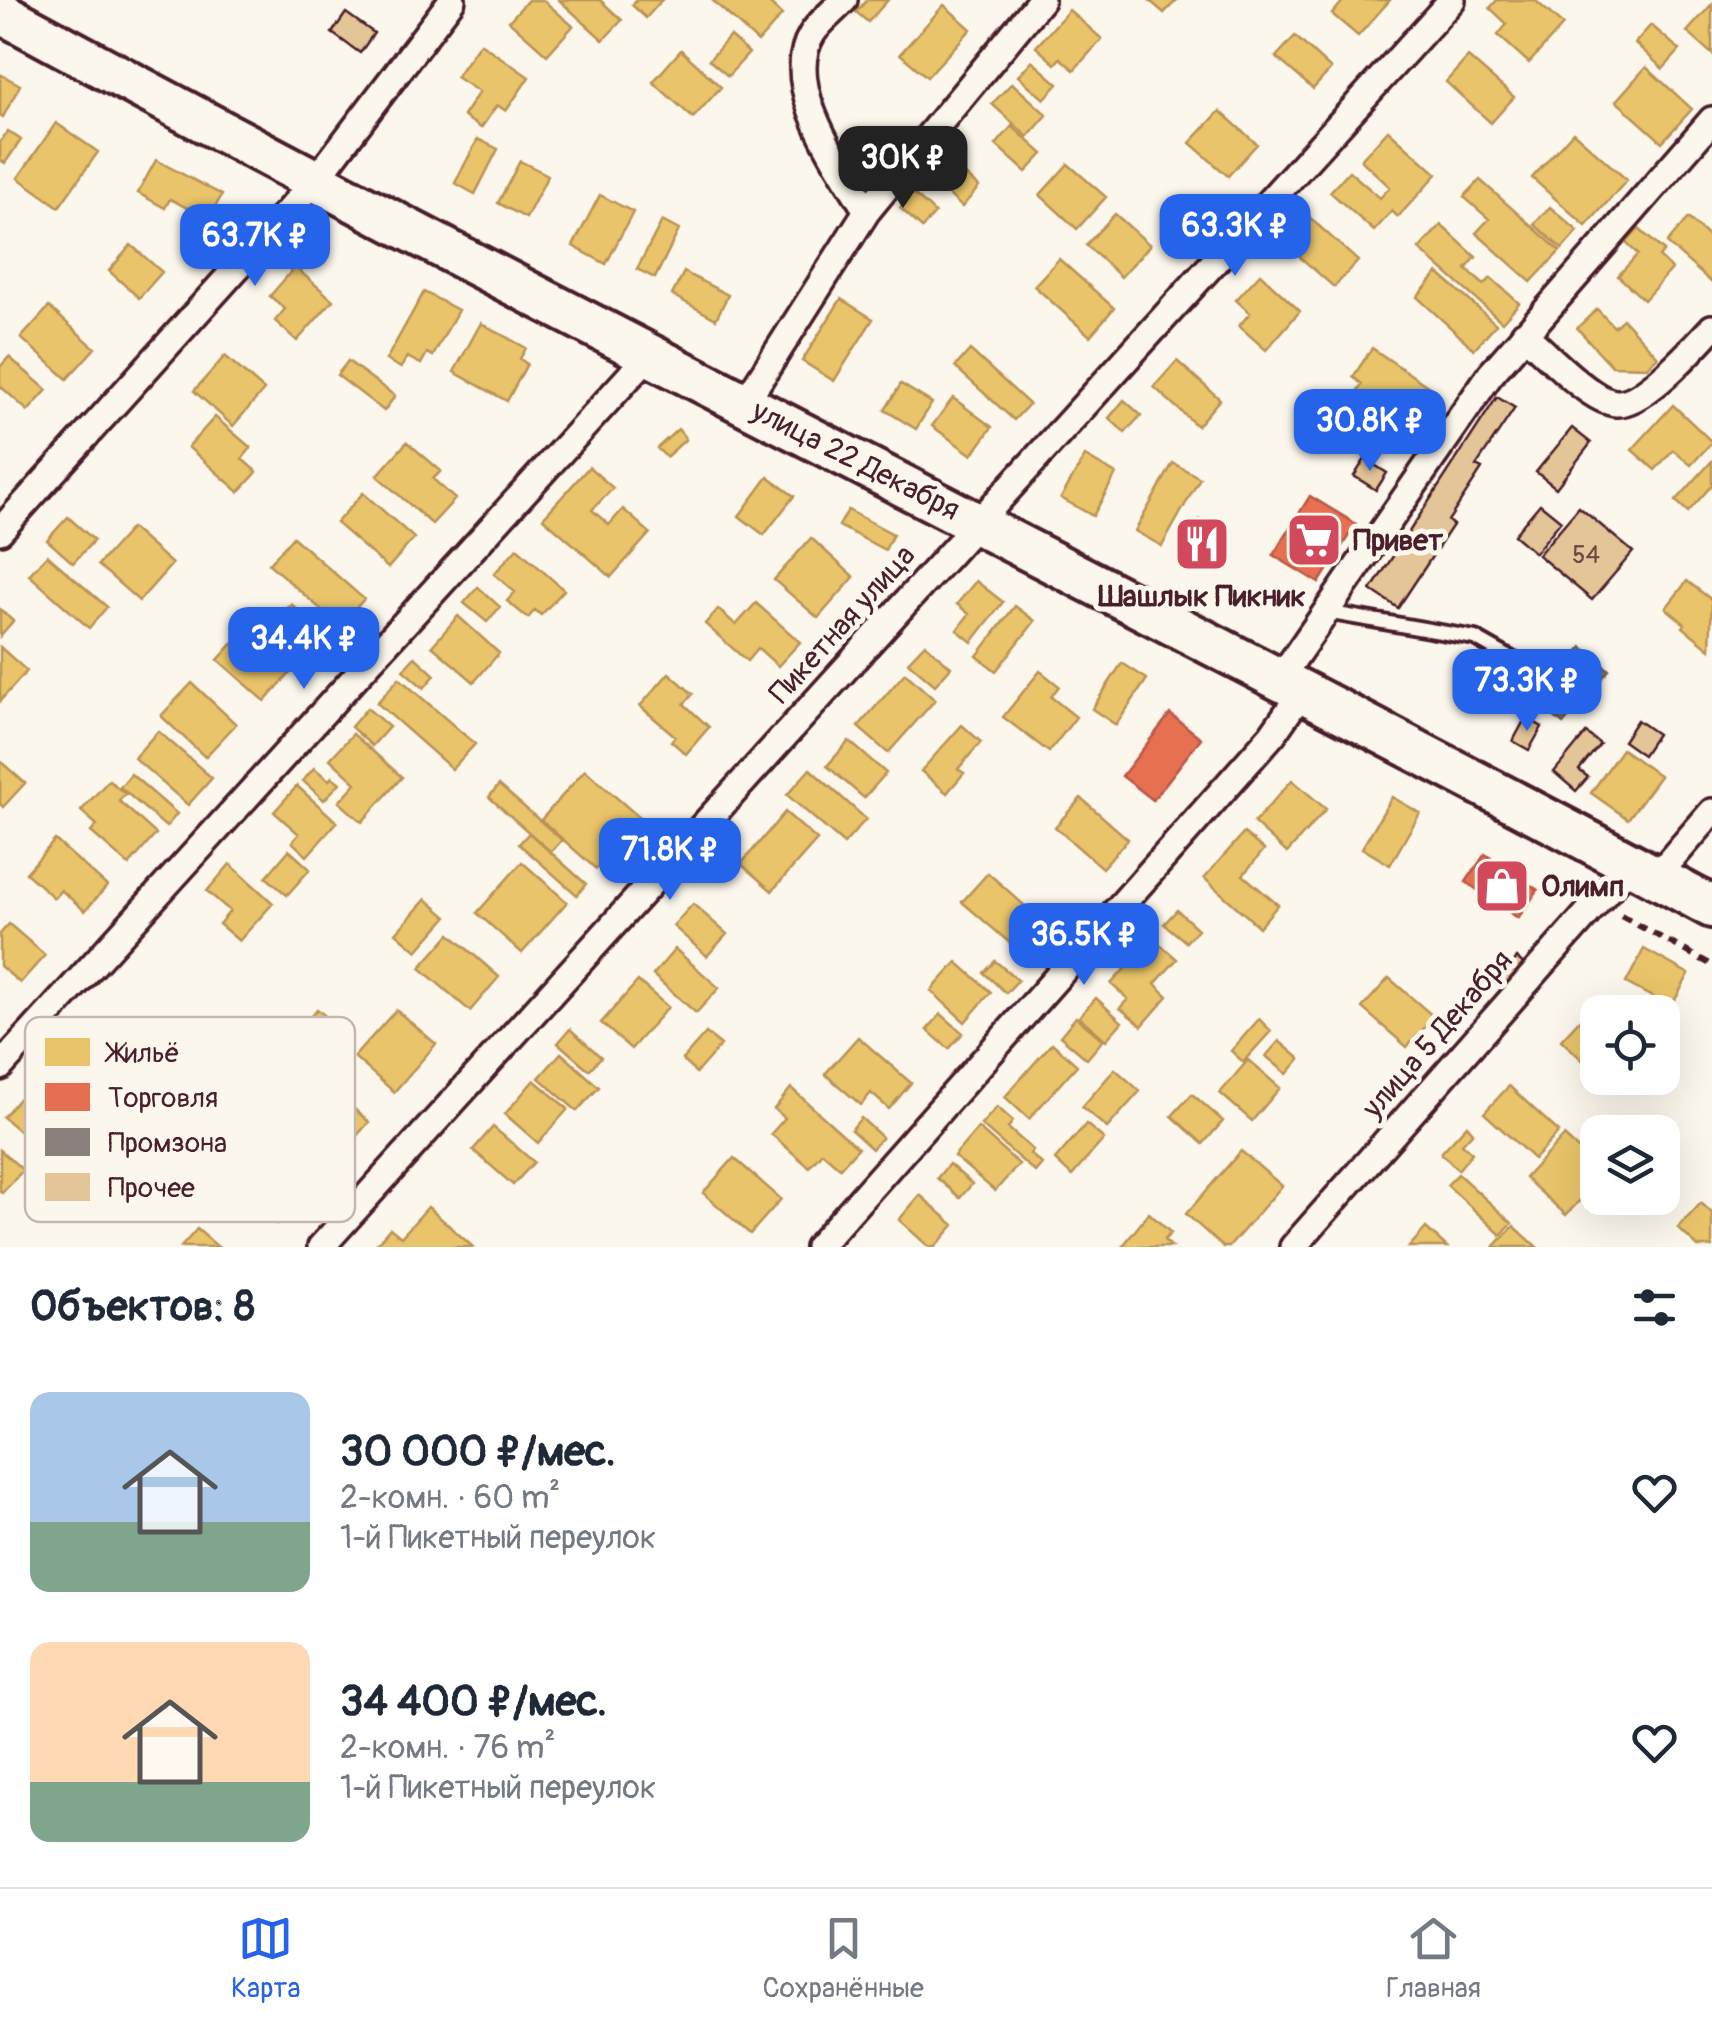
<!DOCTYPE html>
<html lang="ru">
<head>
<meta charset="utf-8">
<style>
	:root { --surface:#fff; --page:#f2f2f3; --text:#1f2937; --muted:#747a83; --line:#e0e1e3; --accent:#2563eb }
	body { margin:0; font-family:Pangolin,sans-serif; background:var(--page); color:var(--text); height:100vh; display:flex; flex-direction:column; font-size:38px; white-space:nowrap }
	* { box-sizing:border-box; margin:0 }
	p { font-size:32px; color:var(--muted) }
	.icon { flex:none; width:55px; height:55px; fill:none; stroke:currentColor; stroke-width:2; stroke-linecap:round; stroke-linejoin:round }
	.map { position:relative; height:1247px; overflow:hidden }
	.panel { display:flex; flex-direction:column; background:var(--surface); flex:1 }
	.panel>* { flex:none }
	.buttons { position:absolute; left:1580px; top:995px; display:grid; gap:20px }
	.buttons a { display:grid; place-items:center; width:100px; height:100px; border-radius:20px; background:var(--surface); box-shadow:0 10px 40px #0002; font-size:50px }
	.price { position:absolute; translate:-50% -85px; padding:0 22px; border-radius:20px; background:var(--accent); color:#fff; font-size:32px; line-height:65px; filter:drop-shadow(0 2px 5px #0008) }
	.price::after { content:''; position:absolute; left:50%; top:60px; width:30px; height:22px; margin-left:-15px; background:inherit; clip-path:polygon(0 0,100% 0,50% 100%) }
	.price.current { background:#222; color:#fff }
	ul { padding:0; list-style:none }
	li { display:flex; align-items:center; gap:30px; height:250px; padding:0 30px }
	li span { display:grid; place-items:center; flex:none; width:280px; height:200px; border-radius:20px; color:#555 }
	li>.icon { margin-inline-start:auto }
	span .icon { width:120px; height:120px; fill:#fffc; stroke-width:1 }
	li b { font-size:42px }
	h2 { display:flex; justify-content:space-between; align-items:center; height:120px; padding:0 30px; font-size:42px }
	.tabs { display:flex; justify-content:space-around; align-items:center; height:140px; border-top:2px solid var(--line); background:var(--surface); font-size:28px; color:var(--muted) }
	.tabs a { display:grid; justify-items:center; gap:5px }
	.tabs .current { color:var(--accent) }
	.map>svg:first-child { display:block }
</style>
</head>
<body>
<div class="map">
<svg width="1712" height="1247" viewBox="0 0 1712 1247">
	<rect width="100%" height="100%" fill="#fbf7ec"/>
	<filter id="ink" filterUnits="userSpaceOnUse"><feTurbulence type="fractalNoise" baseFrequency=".01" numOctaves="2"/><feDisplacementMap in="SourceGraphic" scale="20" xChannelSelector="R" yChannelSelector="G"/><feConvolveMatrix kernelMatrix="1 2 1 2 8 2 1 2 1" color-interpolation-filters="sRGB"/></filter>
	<g filter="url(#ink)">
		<path fill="#e9c46a" stroke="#b99257" stroke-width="2.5" d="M528 0H543L573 26 547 55 509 21Z
			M559 0H600L622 20 603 40Z
			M637 0H662L646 18 632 5Z
			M712 0H766L782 15 758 42Z
			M867 0H888L868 22 856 12Z
			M1149 0H1177L1164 13Z
			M1344 0H1390L1358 36 1332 14Z
			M1497 0H1535L1563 25 1529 63 1498 35 1507 24 1490 8Z
			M1712 4V54L1687 32Z
			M944 5 971 29 927 77 900 54Z
			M1069 10 1102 39 1074 70 1060 58 1055 64 1036 47Z
			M1651 25 1680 50 1663 69 1635 43Z
			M730 36 749 53 728 76 709 60Z
			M1295 36 1331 69 1313 89 1276 57Z
			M480 43 529 77 506 111 497 105 481 128 463 116 479 92 456 77Z
			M681 50 721 87 693 118 653 82Z
			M1468 57 1514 97 1491 123 1446 82Z
			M1032 61 1058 84 1044 99 1018 76Z
			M1646 67 1692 109 1662 142 1616 101Z
			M0 74 20 85 3 117 0 115Z
			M1012 83 1047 115 1028 137 992 104Z
			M1220 111 1257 144 1228 176 1190 143Z
			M56 123 98 152 59 207 18 178Z
			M1012 126 1043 154 1026 172 996 145Z
			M1388 130 1437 174 1398 217 1392 211 1374 231 1330 192 1349 171 1380 198 1390 187 1361 160Z
			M8 131 21 140 5 163 0 160V142Z
			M1573 132 1627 180 1586 226 1532 178Z
			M478 139 498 149 475 194 455 183Z
			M946 158 979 187 962 207 929 177Z
			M156 160 222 195 208 219 170 199 165 208 138 193Z
			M520 161 548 175 526 218 498 203Z
			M1068 164 1106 197 1077 229 1040 195Z
			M1480 180 1560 251 1531 282 1476 233 1489 219 1464 197Z
			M913 193 935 213 922 228 900 208Z
			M600 195 633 212 606 264 573 246Z
			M1550 207 1578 231 1562 249 1534 224Z
			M1115 214 1150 245 1121 277 1086 245Z
			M1309 217 1358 261 1334 287 1285 244Z
			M1688 218 1712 240V283L1667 243Z
			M662 221 679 230 655 278 637 269Z
			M1441 225 1476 257 1466 269 1484 285 1491 278 1519 303 1502 322 1419 249Z
			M1639 229 1664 251 1659 257 1672 269 1644 300 1618 276 1638 254 1626 243Z
			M131 245 162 272 139 298 109 271Z
			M1059 259 1114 308 1090 336 1034 286Z
			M295 267 333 300 297 341 275 321 285 309 270 296Z
			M684 272 728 295 716 319 672 295Z
			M1438 273 1496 324 1474 349 1417 297Z
			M1260 274 1300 311 1266 350 1239 326 1250 313 1236 300Z
			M424 292 458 310 433 356 427 353 421 364 407 357 401 368 386 360Z
			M841 299 873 319 834 381 802 361Z
			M49 307 95 348 67 379 21 338Z
			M1597 309 1614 327 1623 319 1658 357 1647 367 1612 366 1577 328Z
			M481 323 526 348 520 359 527 364 507 401 454 372Z
			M1372 348 1435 391 1416 419 1388 401 1381 413 1355 395 1362 384 1353 377Z
			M970 350 1029 404 1014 420 955 367Z
			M225 356 264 390 233 426 194 391Z
			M9 357 47 390 28 411 0 386V367Z
			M348 361 395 396 384 411 337 375Z
			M1177 361 1220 399 1197 426 1154 387Z
			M901 384 932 403 916 429 885 410Z
			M953 398 992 427 972 455 932 426Z
			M1124 400 1141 415 1125 433 1109 418Z
			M1673 405 1712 442 1691 465 1673 450 1655 470 1632 450Z
			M215 417 251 448 242 459 257 472 239 492 188 447Z
			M678 429 686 439 666 457 657 448Z
			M407 442 441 471 433 479 455 499 432 524 377 476Z
			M1085 456 1116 474 1093 516 1061 498Z
			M1712 461V485L1688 512 1676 501Z
			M1173 463 1200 478 1162 546 1135 531Z
			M589 467 613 488 592 510 609 525 623 509 650 533 611 577 543 518Z
			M768 477 794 496 764 535 739 516Z
			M363 493 414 538 388 568 336 523Z
			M848 510 893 534 885 550 839 526Z
			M68 517 94 540 73 563 47 540Z
			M131 528 172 564 139 601 98 565Z
			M293 537 364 599 340 626 269 564Z
			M811 538 854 577 818 618 774 580Z
			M517 548 564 590 541 615 535 610 528 618 507 601 515 592 494 574Z
			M47 555 107 607 89 628 29 575Z
			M976 581 1003 602 972 642 957 630 969 614 957 604Z
			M1687 581 1712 600 1710 649 1683 627 1685 624 1666 608Z
			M478 587 500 607 487 622 464 603Z
			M756 603 800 642 778 666 758 648 747 661 705 624 718 609 736 625Z
			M291 604 338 645 327 658 280 617Z
			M1015 606 1035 621 996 671 977 656Z
			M0 609 13 621 0 636Z
			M458 616 499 653 474 682 432 646Z
			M252 622 299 663 265 701 218 660Z
			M925 644 951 667 935 685 908 662Z
			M0 647 27 671 0 701Z
			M415 657 435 675 424 688 403 670Z
			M1122 663 1147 679 1116 725 1092 709Z
			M1040 671 1059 686 1051 697 1076 717 1049 752 1003 717Z
			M669 673 693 694 684 704 709 727 686 754 671 741 675 736 640 706Z
			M905 673 935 700 888 753 858 727Z
			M399 678 475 744 452 769 377 703Z
			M192 683 236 724 205 757 161 716Z
			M367 708 389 727 372 746 351 727Z
			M962 725 981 742 958 769 964 773 947 793 921 771Z
			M158 731 212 778 188 805 134 758Z
			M353 734 402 777 362 822 339 802 356 783 330 759Z
			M849 741 886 773 864 798 827 766Z
			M1622 749 1660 776 1628 819 1591 793Z
			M0 761 25 783 3 807 0 804Z
			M314 768 329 780 332 777 340 783 324 800 303 781Z
			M810 769 866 819 844 844 787 795Z
			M585 770 640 818 596 869 541 820Z
			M131 774 177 814 166 827 120 787Z
			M109 780 125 794 119 801 156 834 129 865 91 832 97 825 81 811Z
			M1292 780 1326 809 1287 853 1254 823Z
			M499 785 562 840 551 852 489 797Z
			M297 786 337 822 307 856 292 842 299 834 274 812Z
			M1392 797 1420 813 1390 865 1362 848Z
			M1081 798 1128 839 1102 868 1055 827Z
			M785 812 817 840 772 891 741 864Z
			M529 833 586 884 577 895 519 844Z
			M1244 833 1264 850 1243 875 1278 905 1259 927 1204 878Z
			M55 840 107 886 85 911 61 890 54 898 26 873Z
			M289 850 310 869 287 895 266 877Z
			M522 862 567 902 522 953 477 913Z
			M230 864 273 903 239 941 219 924 230 911 207 891Z
			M988 873 1050 928 1025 956 962 902Z
			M426 899 447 917 417 951 396 933Z
			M693 904 727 934 707 956 673 926Z
			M1177 910 1198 929 1186 942 1164 924Z
			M9 924 45 955 20 983 0 966V934Z
			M450 934 499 977 470 1011 420 968Z
			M1153 938 1177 959 1155 984 1168 996 1142 1026 1120 1008 1128 999 1111 984Z
			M675 949 719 988 696 1013 653 975Z
			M1644 949 1689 974 1671 1007 1626 983Z
			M995 961 1018 980 1006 993 984 973Z
			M957 962 991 992 965 1022 931 991Z
			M1389 978 1434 1017 1407 1047 1362 1008Z
			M638 981 668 1007 631 1049 601 1023Z
			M1096 998 1122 1022 1106 1040 1079 1017Z
			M317 1009 345 1033 326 1055 298 1031Z
			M396 1010 436 1044 394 1092 354 1057Z
			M941 1014 963 1033 949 1049 927 1030Z
			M1585 1014 1598 1025 1596 1073 1561 1040Z
			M1076 1017 1103 1040 1087 1059 1060 1036Z
			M1259 1019 1271 1031 1243 1062 1231 1051Z
			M570 1029 601 1057 589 1070 558 1043Z
			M706 1033 721 1045 696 1073 682 1060Z
			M858 1037 911 1083 889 1109 871 1093 861 1105 825 1074Z
			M1279 1041 1300 1059 1287 1074 1266 1056Z
			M1052 1043 1077 1065 1029 1119 1005 1097Z
			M561 1053 599 1087 577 1111 539 1078Z
			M1248 1060 1280 1088 1252 1121 1220 1093Z
			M1115 1069 1140 1091 1107 1128 1082 1107Z
			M318 1077 369 1122 323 1174 272 1129Z
			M534 1080 568 1109 538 1143 505 1114Z
			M33 1083 82 1126 52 1159 3 1117Z
			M1509 1086 1559 1132 1534 1159 1484 1113Z
			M791 1088 858 1148 840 1168 822 1152 809 1167 771 1134 785 1118 774 1109Z
			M1192 1094 1223 1121 1203 1144 1172 1116Z
			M997 1107 1013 1121 1008 1128 1033 1150 1030 1154 1042 1164 1035 1172 981 1125Z
			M861 1118 882 1137 872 1149 851 1130Z
			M1086 1124 1104 1139 1072 1176 1055 1160Z
			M1467 1125 1473 1132 1462 1144 1472 1153 1458 1170 1441 1153Z
			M493 1127 534 1162 513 1185 473 1150Z
			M978 1128 1019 1164 995 1191 954 1156Z
			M1564 1136 1598 1167V1181L1566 1215 1525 1178Z
			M0 1150 23 1170 2 1193 0 1191Z
			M1241 1151 1282 1186 1229 1247H1223L1186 1214Z
			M734 1158 781 1199 750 1234 703 1193Z
			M256 1160 299 1198 276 1224 233 1187Z
			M949 1164 972 1184 960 1198 937 1178Z
			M1458 1174 1512 1223 1501 1235 1447 1185Z
			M920 1195 954 1225 935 1247H929L899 1220Z
			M1701 1203 1712 1213V1247H1698L1678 1228Z
			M428 1207 473 1247H374L390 1228 401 1237Z
			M1149 1213 1171 1233 1164 1240 1172 1247H1122Z
			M1514 1226 1537 1247H1494Z
			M1426 1228 1447 1247H1409Z
			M197 1229 218 1247H181Z"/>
		<path fill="#e76f51" stroke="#b85746" stroke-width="2.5" d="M1310 496 1356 524 1319 583 1273 555Z
			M1200 520 1219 531 1199 567 1179 556Z
			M1170 714 1201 738 1153 800 1122 776Z
			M1485 854 1538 890 1518 918 1466 882Z"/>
		<path fill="#8a817c" stroke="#776464" stroke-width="2.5" d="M1582 647 1609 670 1563 724 1537 702Z"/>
		<path fill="#e4c597" stroke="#4a1f2b" stroke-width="2.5" d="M346 13 374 33 360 53 332 33Z
			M1497 397 1515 408 1476 466 1482 469 1448 521 1453 525 1398 608 1371 590Z
			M1572 428 1591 443 1556 488 1536 472Z
			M1365 459 1387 473 1376 490 1354 476Z
			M1540 504 1561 521 1535 553 1514 535Z
			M1579 507 1633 552 1592 600 1538 555Z
			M1526 717 1542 727 1529 750 1513 741Z
			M1637 720 1657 734 1643 755 1623 741Z
			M1586 733 1600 744 1579 770 1588 777 1576 791 1554 772Z
			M1517 958 1529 969 1510 991 1497 981Z"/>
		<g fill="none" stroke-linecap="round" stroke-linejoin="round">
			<g stroke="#4a1f2b" stroke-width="20">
				<path id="lane" d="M1326 612 1475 638 1533 671"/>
			</g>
			<g stroke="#4a1f2b" stroke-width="32">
				<path id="street" d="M844 0C834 11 819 22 812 34 780 86 841 167 867 211
					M1524 334C1544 351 1591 402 1616 403 1644 405 1693 348 1712 328
					M744 404 867 211 1041 0
					M0 531 315 181 452 0
					M1279 680 1490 375 1712 120
					M1656 877 1712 812
					M0 1067 649 355
					M321 1247 1452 0
					M818 1247 1272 735 1302 692
					M1293 1247 1630 865"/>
			</g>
			<g stroke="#4a1f2b" stroke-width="48">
				<path id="primary" d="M0 12C566 320 1144 603 1712 907"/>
			</g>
			<path stroke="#4a1f2b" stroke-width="6" stroke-dasharray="10 8" stroke-linecap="butt" d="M1621 916 1712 965"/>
			<use href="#lane" stroke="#fbf7ec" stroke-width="12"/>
			<use href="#street" stroke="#fbf7ec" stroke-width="25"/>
			<use href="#primary" stroke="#fbf7ec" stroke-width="40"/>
		</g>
	</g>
	<defs>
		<g id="supermarket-square" transform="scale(2.875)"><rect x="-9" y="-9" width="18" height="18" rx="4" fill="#d1495b" stroke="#fbf7ec"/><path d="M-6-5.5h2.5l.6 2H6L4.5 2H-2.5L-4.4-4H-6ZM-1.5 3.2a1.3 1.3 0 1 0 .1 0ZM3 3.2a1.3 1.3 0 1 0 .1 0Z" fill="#fff"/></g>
		<g id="restaurant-square" transform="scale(2.875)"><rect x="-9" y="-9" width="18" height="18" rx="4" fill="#d1495b" stroke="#fbf7ec"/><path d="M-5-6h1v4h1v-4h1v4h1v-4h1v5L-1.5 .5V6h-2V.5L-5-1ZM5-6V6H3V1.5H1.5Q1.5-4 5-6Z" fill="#fff"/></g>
		<g id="shop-square" transform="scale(2.875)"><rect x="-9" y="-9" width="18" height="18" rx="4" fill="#d1495b" stroke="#fbf7ec"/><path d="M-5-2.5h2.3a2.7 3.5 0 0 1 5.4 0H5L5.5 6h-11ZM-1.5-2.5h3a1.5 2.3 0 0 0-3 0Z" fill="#fff"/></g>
	</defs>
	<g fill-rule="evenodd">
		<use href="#supermarket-square" x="1314" y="540"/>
		<use href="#restaurant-square" x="1202" y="544"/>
		<use href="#shop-square" x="1502" y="886"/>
	</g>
	<g text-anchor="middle" stroke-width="10" stroke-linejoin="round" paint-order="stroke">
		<g font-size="25" fill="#704846">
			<text x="1586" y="563">54</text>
		</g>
		<g font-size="30" fill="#4a1f2b" stroke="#fbf7ec">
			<text transform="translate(856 460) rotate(27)" y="10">улица 22 Декабря</text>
			<text transform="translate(842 624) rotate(-48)" y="10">Пикетная улица</text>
			<text transform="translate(1437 1034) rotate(-49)" y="10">улица 5 Декабря</text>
		</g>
		<g font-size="30" font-weight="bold" fill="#4a1f2b" stroke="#fbf7ec" text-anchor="start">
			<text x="1353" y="550">Привет</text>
			<text x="1202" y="606" text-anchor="middle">Шашлык Пикник</text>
			<text x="1541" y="896">Олимп</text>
		</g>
	</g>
	<rect x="25" y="1017" width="330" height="205" rx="15" fill="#fbf7ec" stroke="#c6b6b2" stroke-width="2.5"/>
	<rect x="45" y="1038" width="45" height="28" fill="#e9c46a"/>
	<rect x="45" y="1083" width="45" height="28" fill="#e76f51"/>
	<rect x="45" y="1128" width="45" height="28" fill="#8a817c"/>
	<rect x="45" y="1173" width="45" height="28" fill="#e4c597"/>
	<g font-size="28" fill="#4a1f2b">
		<text x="108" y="1062">Жильё</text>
		<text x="108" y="1107">Торговля</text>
		<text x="108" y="1152">Промзона</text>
		<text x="108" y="1197">Прочее</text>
	</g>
</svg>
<div class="buttons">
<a><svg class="icon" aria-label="locate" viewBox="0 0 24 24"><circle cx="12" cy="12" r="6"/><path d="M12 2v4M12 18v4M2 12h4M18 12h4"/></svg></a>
<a><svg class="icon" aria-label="layers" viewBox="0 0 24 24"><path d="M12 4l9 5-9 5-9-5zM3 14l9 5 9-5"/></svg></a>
</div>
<b class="price current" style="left:903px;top:211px">30K ₽</b>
<b class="price" style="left:1235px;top:279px">63.3K ₽</b>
<b class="price" style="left:255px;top:289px">63.7K ₽</b>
<b class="price" style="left:1370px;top:474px">30.8K ₽</b>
<b class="price" style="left:304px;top:692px">34.4K ₽</b>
<b class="price" style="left:1527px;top:734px">73.3K ₽</b>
<b class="price" style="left:670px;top:903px">71.8K ₽</b>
<b class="price" style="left:1084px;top:988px">36.5K ₽</b>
</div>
<section class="panel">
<h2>Объектов: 8<svg class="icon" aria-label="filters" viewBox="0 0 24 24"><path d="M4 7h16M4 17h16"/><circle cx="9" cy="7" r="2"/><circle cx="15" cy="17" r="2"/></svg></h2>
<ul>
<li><span style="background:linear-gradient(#a9c7e8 65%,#7fa58c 0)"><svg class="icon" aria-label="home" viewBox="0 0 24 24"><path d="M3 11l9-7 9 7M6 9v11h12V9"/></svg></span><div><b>30 000 ₽/мес.</b><p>2-комн. · 60 m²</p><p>1-й Пикетный переулок</p></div><svg class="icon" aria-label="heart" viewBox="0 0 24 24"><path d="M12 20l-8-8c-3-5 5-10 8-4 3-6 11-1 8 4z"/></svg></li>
<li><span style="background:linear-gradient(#ffd9b3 70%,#7fa58c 0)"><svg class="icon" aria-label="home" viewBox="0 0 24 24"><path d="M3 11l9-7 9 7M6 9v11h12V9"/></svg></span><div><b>34 400 ₽/мес.</b><p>2-комн. · 76 m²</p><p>1-й Пикетный переулок</p></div><svg class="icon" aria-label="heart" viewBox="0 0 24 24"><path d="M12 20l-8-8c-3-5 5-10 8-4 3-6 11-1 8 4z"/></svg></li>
</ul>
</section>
<nav class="tabs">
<a class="current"><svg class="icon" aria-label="map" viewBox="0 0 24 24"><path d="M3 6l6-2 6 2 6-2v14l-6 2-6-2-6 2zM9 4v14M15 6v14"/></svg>Карта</a>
<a><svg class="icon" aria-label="saved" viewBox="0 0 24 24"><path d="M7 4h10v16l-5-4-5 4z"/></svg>Сохранённые</a>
<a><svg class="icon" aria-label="home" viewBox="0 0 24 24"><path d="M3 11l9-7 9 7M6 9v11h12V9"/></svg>Главная</a>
</nav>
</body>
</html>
